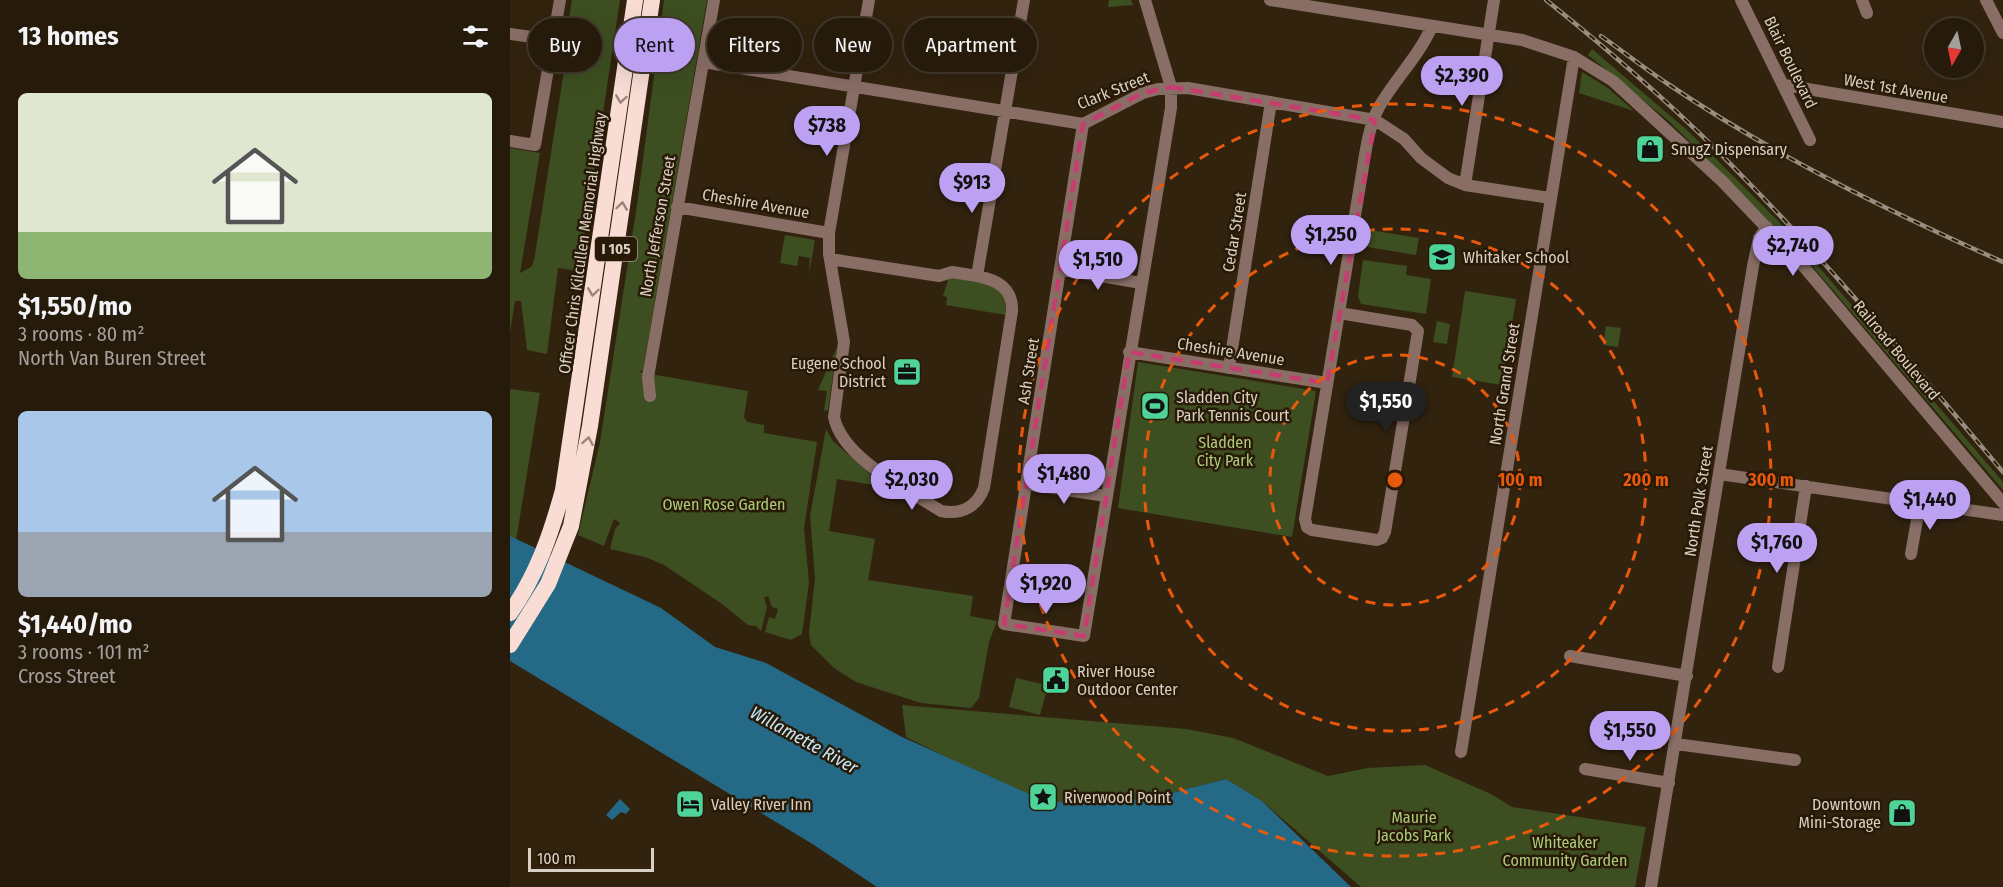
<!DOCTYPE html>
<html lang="en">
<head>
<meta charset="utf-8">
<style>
	:root { --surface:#261a0b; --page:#2e2314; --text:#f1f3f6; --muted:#a4a19d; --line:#42382c; --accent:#bca0f2 }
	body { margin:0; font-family:"Fira Sans Condensed",sans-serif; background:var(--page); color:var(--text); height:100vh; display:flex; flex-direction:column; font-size:22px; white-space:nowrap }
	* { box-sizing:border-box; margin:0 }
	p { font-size:20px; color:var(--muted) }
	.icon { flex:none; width:33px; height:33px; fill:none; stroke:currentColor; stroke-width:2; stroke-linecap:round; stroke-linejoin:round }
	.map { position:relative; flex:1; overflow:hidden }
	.drawer { display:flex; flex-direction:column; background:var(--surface); width:510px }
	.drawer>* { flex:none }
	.guide { position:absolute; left:18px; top:18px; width:570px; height:54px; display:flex; gap:12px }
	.needle { width:39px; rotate:189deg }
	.controls { position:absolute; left:1414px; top:18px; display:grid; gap:12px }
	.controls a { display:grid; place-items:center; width:60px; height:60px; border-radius:50%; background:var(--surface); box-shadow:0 6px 24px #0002,0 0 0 2px var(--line); font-size:30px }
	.scale { position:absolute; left:18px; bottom:15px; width:126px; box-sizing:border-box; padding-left:6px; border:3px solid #d9d0c4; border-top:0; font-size:16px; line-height:21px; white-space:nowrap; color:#d9d0c4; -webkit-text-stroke:4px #281a06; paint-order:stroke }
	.price { position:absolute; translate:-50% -51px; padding:0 14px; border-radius:21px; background:var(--accent); color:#111; font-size:20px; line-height:39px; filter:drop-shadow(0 2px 3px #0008) }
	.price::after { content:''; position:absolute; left:50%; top:36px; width:18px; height:14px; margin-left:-9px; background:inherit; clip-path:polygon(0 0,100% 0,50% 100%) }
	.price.active { background:#222; color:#fff }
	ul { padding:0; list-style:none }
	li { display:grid; align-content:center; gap:12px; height:318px; padding:0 18px }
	li span { display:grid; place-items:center; height:186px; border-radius:9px; color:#555 }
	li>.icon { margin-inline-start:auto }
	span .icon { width:108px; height:108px; fill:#fffc; stroke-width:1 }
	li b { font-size:26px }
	h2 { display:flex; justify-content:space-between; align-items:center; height:72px; padding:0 18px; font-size:26px }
	.tag { padding:0 21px; border-radius:27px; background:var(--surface); box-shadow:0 6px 24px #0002,0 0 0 2px var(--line); font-size:21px; line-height:54px }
	.tag.active { background:var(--accent); color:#111 }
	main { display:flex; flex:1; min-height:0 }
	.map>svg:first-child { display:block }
</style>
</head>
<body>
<main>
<section class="drawer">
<h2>13 homes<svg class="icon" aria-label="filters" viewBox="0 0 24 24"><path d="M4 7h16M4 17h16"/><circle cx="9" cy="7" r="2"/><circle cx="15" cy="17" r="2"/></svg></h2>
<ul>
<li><span style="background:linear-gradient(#dfe7d0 75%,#8fb573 0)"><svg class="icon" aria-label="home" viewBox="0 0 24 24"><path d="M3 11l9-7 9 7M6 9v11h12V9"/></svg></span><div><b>$1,550/mo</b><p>3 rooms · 80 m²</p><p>North Van Buren Street</p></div></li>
<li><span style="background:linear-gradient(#a9c7e8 65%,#9aa5b1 0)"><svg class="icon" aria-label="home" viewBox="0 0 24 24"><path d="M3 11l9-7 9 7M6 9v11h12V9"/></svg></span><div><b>$1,440/mo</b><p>3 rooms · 101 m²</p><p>Cross Street</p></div></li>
</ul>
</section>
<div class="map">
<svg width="1493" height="887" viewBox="0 0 1493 887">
	<rect width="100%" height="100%" fill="#32230f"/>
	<path fill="#3d4f21" d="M62 0H110L69 271 48 268 37 354 17 350 11 301H5L0 332V148L30 153 10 273 21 267 24 261 57 52 55 41Z
		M154 0H197L133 370 129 372 238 391 234 417 237 422 254 425V433L307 442 294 528 299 583 292 634 281 640 255 632 259 617 265 619 268 609 262 607 258 596 254 598 257 607 251 631 246 626 238 625 212 604 154 565 135 557 100 549 105 529 110 523 104 519 94 546 68 535 90 442 127 205Z
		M599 0H621L623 5 598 7Z
		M1082 49 1178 131 1279 232 1493 482V490L1298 261 1160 122 1078 55Z
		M1072 72 1098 88 1124 111 1069 93Z
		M860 230 909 238 906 255 857 247Z
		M275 235 305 240 299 274 300 258 289 256 287 266 270 263Z
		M853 260 897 266 896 275 921 279 916 314 851 304 848 296Z
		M439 277 479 284 495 295 496 315 436 305 437 297 433 296Z
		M955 291 1006 299 992 385 942 377Z
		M927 321 940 324 937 344 923 342Z
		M1096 326 1111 328 1108 347 1093 345Z
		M327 347 318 410 314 411 317 391 308 390Z
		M628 362 806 391 782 537 608 508Z
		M0 389 30 393 6 541 0 536Z
		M316 429 323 441 366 479 364 485 327 479 319 531 365 539 358 580 463 596 460 616 487 621 479 642 469 698 461 708 411 703 346 682 324 668 301 645 299 633 305 578 300 516Z
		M506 678 532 684 531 691 536 693 530 715 499 707Z
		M392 705 676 729 723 738 818 776 858 768 915 765 983 795 1002 807 1136 827 1125 887H851L752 801 716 779 638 799 545 802 513 795 396 737Z"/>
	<path fill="#246a87" d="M0 536 151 608 205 647 256 663 392 737 530 799 545 802 638 799 716 779 752 801 841 887H367L304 845 0 661Z
		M110 799 120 809 116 814 111 812 102 820 96 815Z"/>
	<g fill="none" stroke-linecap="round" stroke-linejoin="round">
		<path stroke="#896e66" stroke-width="12" d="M359 0 319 233V254L334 342 324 417C332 458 398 490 431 511 451 515 466 508 474 488L502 311C503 288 487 280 467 276L514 0
			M760 0 1012 40 1064 57 1103 81 1212 181 1294 267 1493 503
			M1231 0 1300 140
			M1352 0 1357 13
			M1476 0 1493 33
			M0 34 43 40
			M193 62 573 124 633 93 648 89 678 88 865 120 894 139 911 158 938 178 955 185 1040 198
			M1274 85 1493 122
			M573 124 494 624 574 636 661 108V87L635 0
			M0 141 25 145 50 0
			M955 185 984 0
			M167 207 319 233
			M320 259 429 276 442 272 467 276
			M550 269 631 283
			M829 313 902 325 908 331 875 532 872 538 867 540 802 530 797 527 795 519 851 179C855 156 858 127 869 107 885 79 909 56 922 26
			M619 352 817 383
			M719 368 761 102
			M140 396 138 377 204 0
			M1209 474 1493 515
			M517 484 596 496
			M1401 554 1410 503
			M1060 656 1177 676
			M1268 667 1296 486
			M1166 744 1285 760
			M951 752 1064 57
			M1075 769 1159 783
			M1141 887 1243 266 1249 238 1257 227"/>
		<path stroke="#f9ddd5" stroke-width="16" d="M0 613C27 575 41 534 53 490L125 0
			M0 645 38 584 61 526 80 426 142 0"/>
		<g stroke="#988d7e" stroke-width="4.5">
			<path id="rail" d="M1036 0C1105 55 1174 115 1235 179 1326 272 1409 372 1493 472
				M1091 36C1114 52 1135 69 1158 84 1263 155 1378 211 1493 262"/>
		</g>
		<use href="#rail" stroke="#281a06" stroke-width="2" stroke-dasharray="7" stroke-linecap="butt"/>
	</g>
	<defs><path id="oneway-chevron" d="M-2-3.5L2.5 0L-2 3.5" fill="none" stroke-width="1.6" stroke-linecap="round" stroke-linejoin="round" transform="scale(1.5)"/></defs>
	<g stroke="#9b8578">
		<use href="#oneway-chevron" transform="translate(111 99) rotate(98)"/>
		<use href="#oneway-chevron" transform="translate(112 206) rotate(-82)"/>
		<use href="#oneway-chevron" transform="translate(83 292) rotate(98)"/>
		<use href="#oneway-chevron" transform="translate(78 441) rotate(-80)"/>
	</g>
	<path fill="none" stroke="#c73d70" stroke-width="4.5" stroke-dasharray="12 8" stroke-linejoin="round" d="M661 87 865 120 817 383 619 352 574 636 494 624 573 124 633 93Z"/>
	<g fill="none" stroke="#e8590c" stroke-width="3" stroke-dasharray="10 8">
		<circle cx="885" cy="480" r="125"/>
		<circle cx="885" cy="480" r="251"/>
		<circle cx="885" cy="480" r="376"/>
	</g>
	<defs>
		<g id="shop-square" transform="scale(1.5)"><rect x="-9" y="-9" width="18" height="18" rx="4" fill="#4ed399" stroke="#281a06"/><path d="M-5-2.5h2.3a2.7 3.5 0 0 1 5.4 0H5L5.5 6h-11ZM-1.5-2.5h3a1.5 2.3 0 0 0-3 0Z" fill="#111"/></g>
		<g id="school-square" transform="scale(1.5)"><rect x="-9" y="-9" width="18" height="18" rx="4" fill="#4ed399" stroke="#281a06"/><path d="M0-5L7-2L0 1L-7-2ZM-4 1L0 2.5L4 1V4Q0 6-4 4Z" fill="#111"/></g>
		<g id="office-square" transform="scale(1.5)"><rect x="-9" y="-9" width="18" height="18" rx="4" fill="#4ed399" stroke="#281a06"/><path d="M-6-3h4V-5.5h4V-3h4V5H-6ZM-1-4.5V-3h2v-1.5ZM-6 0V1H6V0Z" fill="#111"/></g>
		<g id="stadium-square" transform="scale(1.5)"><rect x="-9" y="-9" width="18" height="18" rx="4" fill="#4ed399" stroke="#281a06"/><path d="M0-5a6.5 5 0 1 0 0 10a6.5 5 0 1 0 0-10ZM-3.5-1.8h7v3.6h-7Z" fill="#111"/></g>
		<g id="civic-square" transform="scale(1.5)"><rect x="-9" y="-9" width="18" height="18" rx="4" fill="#4ed399" stroke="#281a06"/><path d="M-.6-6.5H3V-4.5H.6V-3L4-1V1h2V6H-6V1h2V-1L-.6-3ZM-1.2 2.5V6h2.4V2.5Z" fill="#111"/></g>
		<g id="sight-square" transform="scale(1.5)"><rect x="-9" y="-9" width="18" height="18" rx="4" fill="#4ed399" stroke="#281a06"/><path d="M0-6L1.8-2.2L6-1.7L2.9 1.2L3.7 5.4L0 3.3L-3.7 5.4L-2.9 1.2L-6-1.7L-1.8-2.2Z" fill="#111"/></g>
		<g id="hotel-square" transform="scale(1.5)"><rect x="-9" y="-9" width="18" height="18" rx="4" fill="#4ed399" stroke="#281a06"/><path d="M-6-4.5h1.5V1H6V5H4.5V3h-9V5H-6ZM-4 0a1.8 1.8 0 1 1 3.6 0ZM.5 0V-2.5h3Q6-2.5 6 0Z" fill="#111"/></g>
	</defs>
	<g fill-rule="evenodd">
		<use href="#shop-square" x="1140" y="149"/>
		<use href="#school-square" x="932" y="257"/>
		<use href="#office-square" x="397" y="372"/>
		<use href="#stadium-square" x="645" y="406"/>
		<use href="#civic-square" x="546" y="680"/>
		<use href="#sight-square" x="533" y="797"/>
		<use href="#hotel-square" x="180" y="804"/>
		<use href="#shop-square" x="1392" y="813"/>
	</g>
	<g text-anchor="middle" stroke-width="5" stroke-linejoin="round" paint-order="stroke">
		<rect fill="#281a06" stroke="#a4998b" stroke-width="1.5" x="85" y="237" width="42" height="24" rx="4.5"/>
		<g font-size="15" font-weight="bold" fill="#d9d0c4">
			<text x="106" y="254">I 105</text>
		</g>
		<g font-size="16" fill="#d9d0c4" stroke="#281a06">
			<text transform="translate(1281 62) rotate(64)" y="6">Blair Boulevard</text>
			<text transform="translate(1386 88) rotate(10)" y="6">West 1st Avenue</text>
			<text transform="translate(603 90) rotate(-22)" y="6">Clark Street</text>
			<text transform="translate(246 203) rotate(10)" y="6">Cheshire Avenue</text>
			<text transform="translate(147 226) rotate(-80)" y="6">North Jefferson Street</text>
			<text transform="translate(724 232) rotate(-81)" y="6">Cedar Street</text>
			<text transform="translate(72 243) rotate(-82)" y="6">Officer Chris Kilcullen Memorial Highway</text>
			<text transform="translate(1387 350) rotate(50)" y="6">Railroad Boulevard</text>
			<text transform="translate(721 351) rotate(9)" y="6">Cheshire Avenue</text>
			<text transform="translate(518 371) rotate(-81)" y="6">Ash Street</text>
			<text transform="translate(994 384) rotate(-81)" y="6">North Grand Street</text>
			<text transform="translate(1188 501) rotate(-81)" y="6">North Polk Street</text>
		</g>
		<g font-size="16" fill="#d9d0c4" stroke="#281a06" text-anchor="start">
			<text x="1161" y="155">SnugZ Dispensary</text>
			<text x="953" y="263">Whitaker School</text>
			<text x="376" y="369" text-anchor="end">Eugene School<tspan x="376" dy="18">District</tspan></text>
			<text x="666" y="403">Sladden City<tspan x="666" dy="18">Park Tennis Court</tspan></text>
			<text x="567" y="677">River House<tspan x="567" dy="18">Outdoor Center</tspan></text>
			<text x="554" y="803">Riverwood Point</text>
			<text x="201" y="810">Valley River Inn</text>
			<text x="1371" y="810" text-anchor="end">Downtown<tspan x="1371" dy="18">Mini-Storage</tspan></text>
		</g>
		<g font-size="16" fill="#abcc7c" stroke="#281a06">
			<text x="715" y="448">Sladden<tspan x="715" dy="18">City Park</tspan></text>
			<text x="214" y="510">Owen Rose Garden</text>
			<text x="904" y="823">Maurie<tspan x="904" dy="18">Jacobs Park</tspan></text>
			<text x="1055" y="848">Whiteaker<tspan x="1055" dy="18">Community Garden</tspan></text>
		</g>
		<g font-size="18" font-style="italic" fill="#c3e7f9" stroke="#281a06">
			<text transform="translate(294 740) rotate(29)" y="6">Willamette River</text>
		</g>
	</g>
	<circle cx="885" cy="480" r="9" fill="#e8590c" stroke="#281a06" stroke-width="3"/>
	<g font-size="18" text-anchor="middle" font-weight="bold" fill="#e8590c" stroke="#281a06" stroke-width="5" stroke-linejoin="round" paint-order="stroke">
		<text x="1010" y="486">100 m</text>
		<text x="1136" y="486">200 m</text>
		<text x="1261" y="486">300 m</text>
	</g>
</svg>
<div class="controls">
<a><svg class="needle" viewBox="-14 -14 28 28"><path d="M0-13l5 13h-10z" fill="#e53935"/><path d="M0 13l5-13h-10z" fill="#a4a19d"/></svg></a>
</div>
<div class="scale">100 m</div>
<b class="price" style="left:952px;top:107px">$2,390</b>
<b class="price" style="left:317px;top:157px">$738</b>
<b class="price" style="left:462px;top:214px">$913</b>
<b class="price" style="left:821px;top:266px">$1,250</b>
<b class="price" style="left:1283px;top:277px">$2,740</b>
<b class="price" style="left:588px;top:291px">$1,510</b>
<b class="price active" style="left:876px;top:433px">$1,550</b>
<b class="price" style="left:554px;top:505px">$1,480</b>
<b class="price" style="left:402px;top:511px">$2,030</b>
<b class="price" style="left:1420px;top:531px">$1,440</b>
<b class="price" style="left:1267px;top:574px">$1,760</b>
<b class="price" style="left:536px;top:615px">$1,920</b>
<b class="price" style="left:1120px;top:762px">$1,550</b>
<div class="guide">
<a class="tag">Buy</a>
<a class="tag active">Rent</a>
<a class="tag">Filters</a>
<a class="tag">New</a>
<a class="tag">Apartment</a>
</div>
</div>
</main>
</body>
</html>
